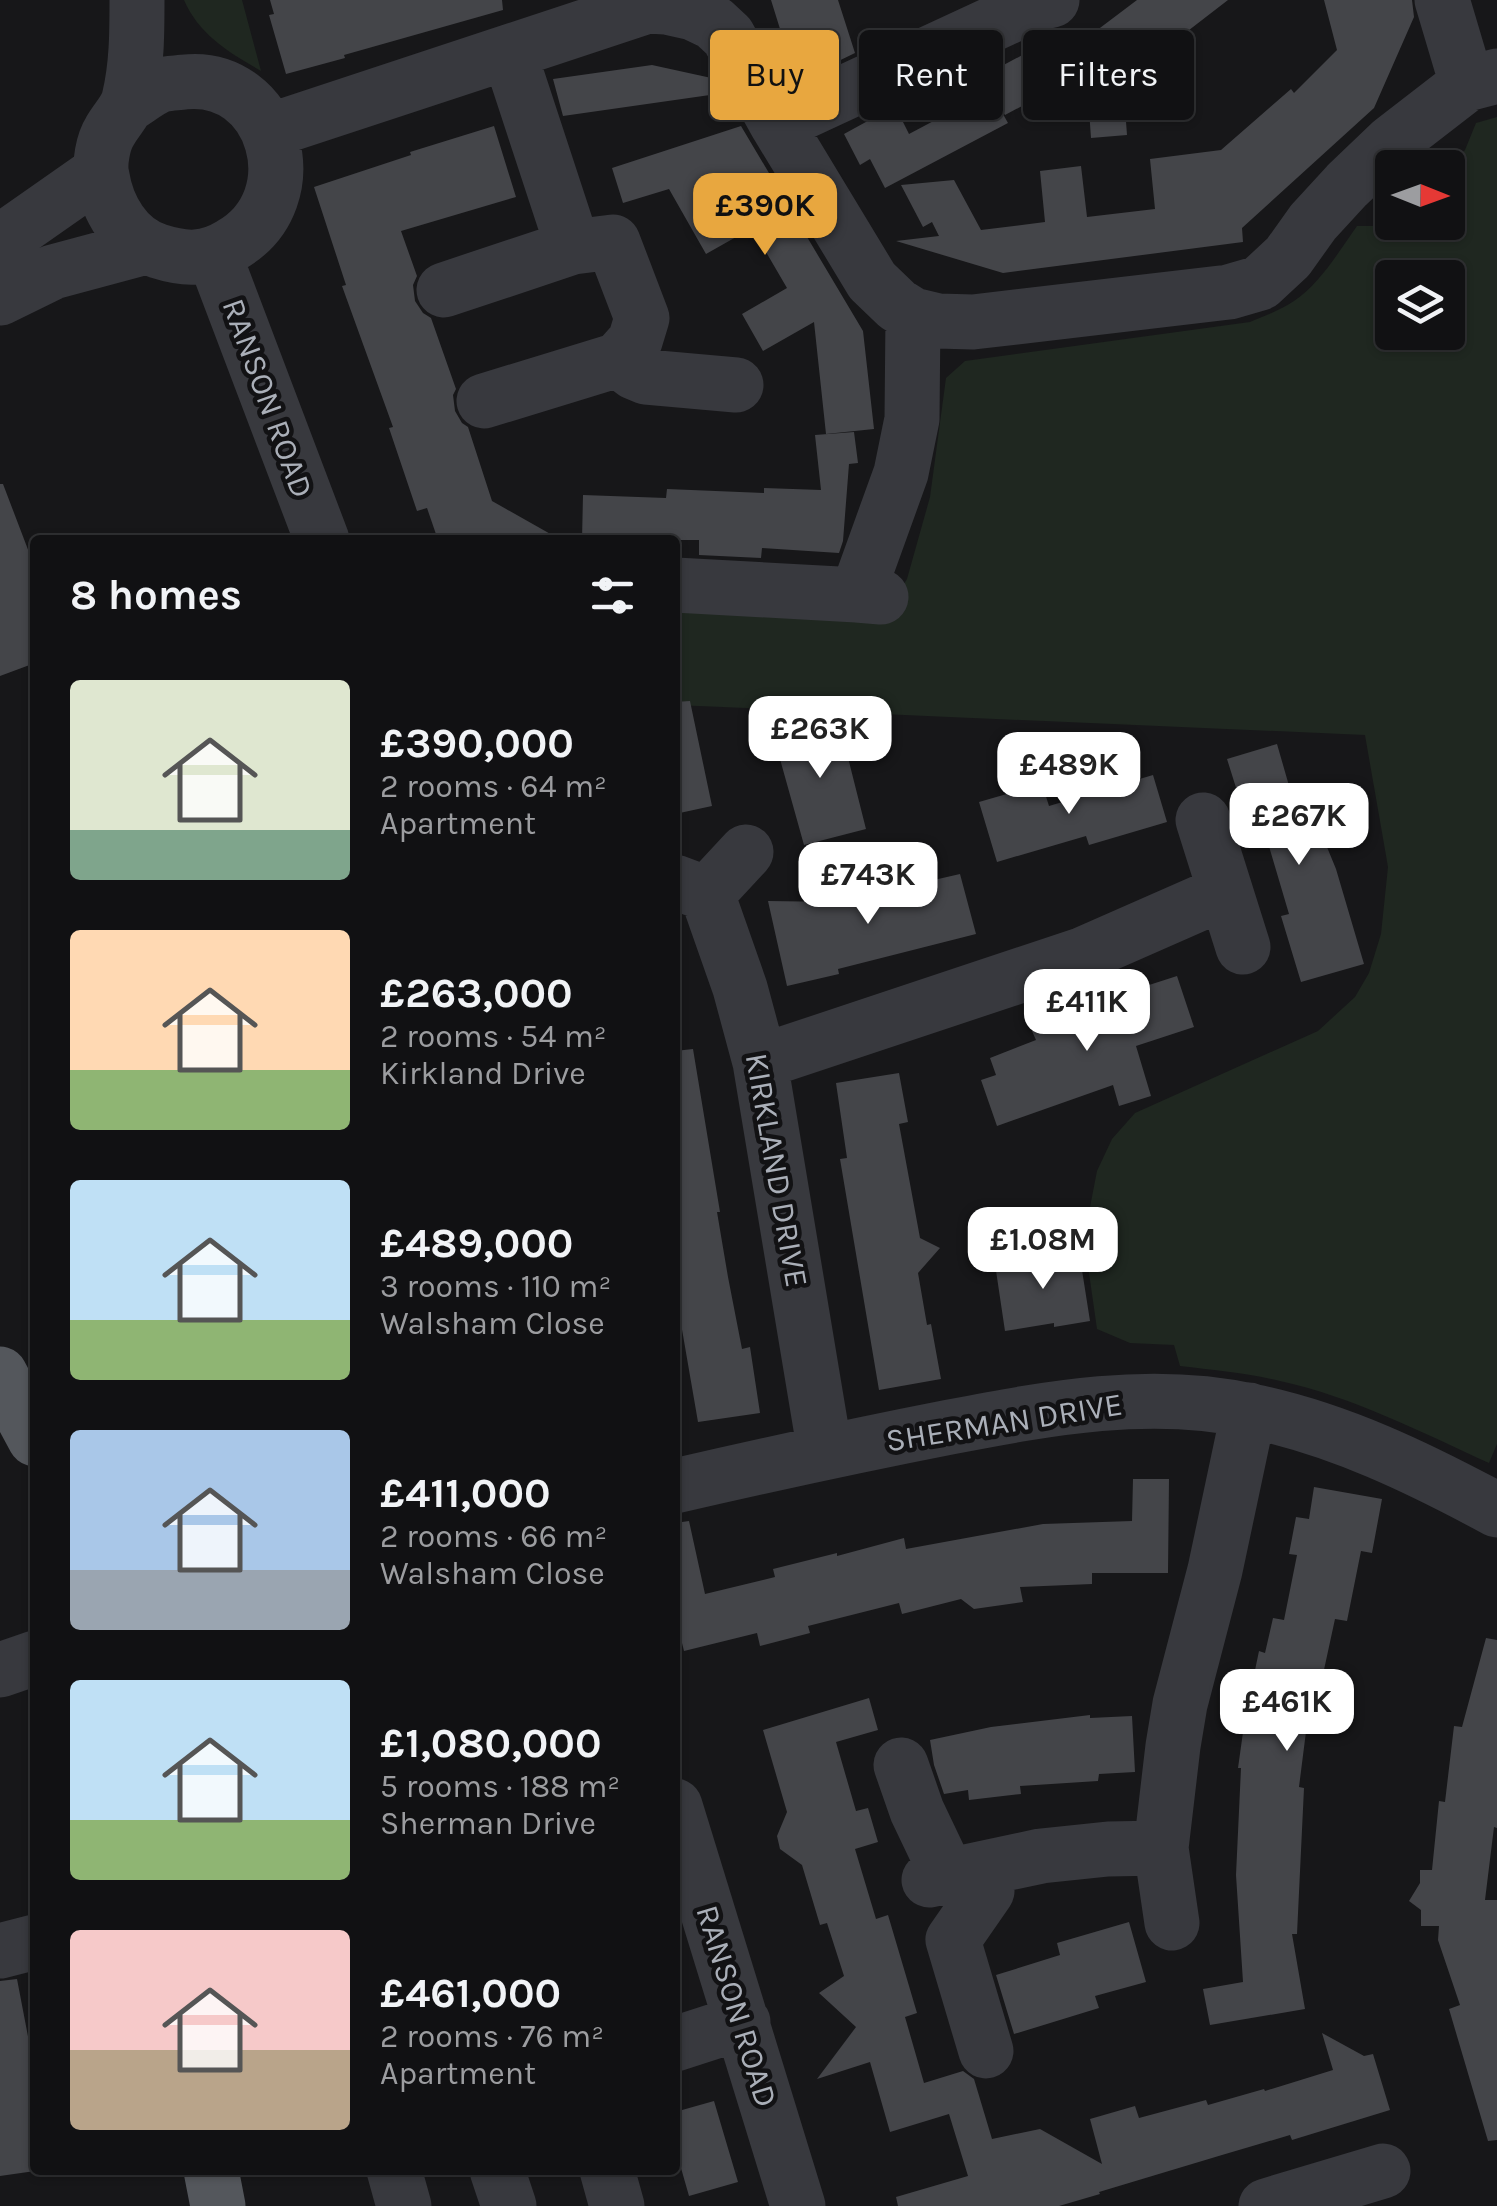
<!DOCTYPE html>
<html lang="en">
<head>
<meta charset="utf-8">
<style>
	:root { --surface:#111113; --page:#1e1f21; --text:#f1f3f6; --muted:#9c9da0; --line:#303133; --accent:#e8a73f }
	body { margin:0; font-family:Karla,sans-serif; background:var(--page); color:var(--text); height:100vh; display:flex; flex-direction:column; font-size:38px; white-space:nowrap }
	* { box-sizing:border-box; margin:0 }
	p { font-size:32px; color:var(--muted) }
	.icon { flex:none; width:55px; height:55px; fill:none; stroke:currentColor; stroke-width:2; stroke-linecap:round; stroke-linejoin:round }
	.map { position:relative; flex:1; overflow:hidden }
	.sheet { position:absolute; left:30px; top:535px; width:650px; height:1640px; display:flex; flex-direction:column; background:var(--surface); border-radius:10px; box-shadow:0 2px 8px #0004,0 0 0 2px var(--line) }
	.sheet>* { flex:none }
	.banner { position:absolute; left:710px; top:30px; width:635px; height:90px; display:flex; gap:20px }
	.needle { width:65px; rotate:91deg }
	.tools { position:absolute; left:1375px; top:150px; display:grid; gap:20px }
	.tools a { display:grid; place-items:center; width:90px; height:90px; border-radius:10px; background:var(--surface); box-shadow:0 2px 8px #0004,0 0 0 2px var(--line); font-size:50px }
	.price { position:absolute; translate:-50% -85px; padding:0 22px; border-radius:20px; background:#fff; color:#222; font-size:32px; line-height:65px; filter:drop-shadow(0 2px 5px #0008) }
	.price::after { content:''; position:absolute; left:50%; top:60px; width:30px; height:22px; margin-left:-15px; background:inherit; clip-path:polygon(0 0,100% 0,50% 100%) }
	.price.on { background:var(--accent); color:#111 }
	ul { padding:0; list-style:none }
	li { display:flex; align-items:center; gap:30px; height:250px; padding:0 40px }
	li span { display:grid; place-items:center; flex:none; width:280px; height:200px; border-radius:10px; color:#555 }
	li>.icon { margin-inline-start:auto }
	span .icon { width:120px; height:120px; fill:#fffc; stroke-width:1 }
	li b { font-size:42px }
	h2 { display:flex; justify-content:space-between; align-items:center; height:120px; padding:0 40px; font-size:42px }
	.tag { padding:0 35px; border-radius:10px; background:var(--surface); box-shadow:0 2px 8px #0004,0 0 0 2px var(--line); font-size:35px; line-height:90px }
	.tag.on { background:var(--accent); color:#111 }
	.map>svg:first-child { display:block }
</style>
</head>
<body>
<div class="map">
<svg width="1497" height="2206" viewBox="0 0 1497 2206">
	<rect width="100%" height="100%" fill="#171719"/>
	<path fill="#1f2720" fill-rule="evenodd" d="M184 0H242L261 71C230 53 199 35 184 0Z
		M1497 117V1444L1489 1463C1421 1432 1353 1397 1280 1381 1247 1373 1213 1370 1180 1366L1174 1345 1130 1343 1097 1329 1084 1238 1097 1171 1112 1139 1135 1113 1318 1031 1355 997 1369 973 1381 934 1388 867 1365 735 675 705V605L887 612 907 579 930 497 946 378 965 361 1250 322C1264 316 1281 310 1294 301 1320 284 1339 251 1357 226H1381L1392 216V222H1448L1447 168 1465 150 1476 123ZM1392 278H1448V332H1392Z"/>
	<path fill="#444549" d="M270 0H502L503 10 344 55 345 58 286 74 269 15 274 14Z
		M771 0H838L855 53 820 70 809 38 785 45Z
		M1137 0H1228L1123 81 1127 135 1091 138 1084 40Z
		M1324 0H1412L1414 17 1374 108 1242 228 1243 242 1003 273 896 241 939 236 932 222 923 227 901 185 954 180 981 230 1045 222 1040 171 1081 166 1087 217 1155 209 1150 159 1221 150 1291 89 1294 93 1337 50Z
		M1059 30 1082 74 1005 115 983 76 1028 52 1024 44Z
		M652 65 716 79 724 93 563 116 553 79Z
		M990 91 1008 123 885 188 870 159 860 165 844 134 895 106 909 134Z
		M494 126 516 197 401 231 417 276 413 285 415 301 423 313 431 318 456 389 453 395 455 411 462 423 468 427 492 501 561 540H438L427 508 417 511 389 428 393 427 342 286 346 285 314 187 411 155 410 152Z
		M741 126 863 331 874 429 826 434 814 322 763 351 742 314 787 288 752 228 706 254 669 189 623 203 612 168Z
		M854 432 858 463 849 464 843 541 839 553 762 548 761 558 699 555V540H582L583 495 666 498 667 489 764 493V488L821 490 815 435Z
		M0 484H3L35 568V663L0 676Z
		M690 701 712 806 675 814V702Z
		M838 718 866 829 804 845 773 734Z
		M1277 744 1298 817 1313 813 1336 869 1364 964 1301 982 1281 916 1289 914 1258 809 1244 813 1227 759Z
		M1153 775 1167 822 1089 845 1086 836 997 862 979 802 1042 784 1049 806Z
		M960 874 976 934 838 969 839 974 787 986 768 901 838 902Z
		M1177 976 1194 1027 1136 1046 1151 1096 1119 1106 1113 1085 997 1126 981 1080 996 1075 990 1058 1036 1040 1032 1031 1121 1001 1118 995Z
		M693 1049 720 1212H717L728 1277 742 1349 750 1347 760 1413 698 1422 675 1289V1051Z
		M899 1073 908 1122 899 1124 920 1238 940 1248 918 1273 927 1325 931 1324 941 1379 879 1390 840 1159 847 1158 836 1083Z
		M1079 1251 1090 1321 1054 1327V1323L1005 1331 995 1264Z
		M1133 1479H1169L1168 1573H1092V1584L1020 1587 1023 1602 974 1609 961 1599 902 1614 899 1603 808 1626 810 1633 760 1646 757 1633 684 1651 675 1615V1523L689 1521 705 1594 775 1577 773 1569 837 1553V1556L904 1538 906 1549 1043 1524 1132 1521Z
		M1314 1487 1382 1499 1372 1553 1361 1551 1347 1621 1335 1619 1317 1702 1310 1700 1299 1787 1304 1788 1297 1934H1292L1305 2009 1210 2025 1203 1989 1243 1982 1236 1875 1241 1768H1238L1245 1718 1259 1651 1265 1653 1273 1618 1284 1620 1297 1555 1289 1554 1296 1517 1309 1519Z
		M1486 1638 1497 1640V1828L1494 1827 1485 1900H1497V2140L1488 2141 1449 2009 1460 2005 1438 1940 1439 1926H1421V1910L1409 1901 1420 1883V1870H1432L1439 1801 1445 1802 1454 1726 1462 1727Z
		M869 1698 878 1730 836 1742 856 1811 868 1808 878 1842 855 1849 876 1919 888 1915 917 2013 905 2017 924 2083 963 2071 974 2079 992 2139 1040 2129 1102 2164 1090 2119 1135 2106 1139 2118 1206 2100 1208 2105 1264 2089 1265 2091 1333 2070 1322 2033 1364 2056 1373 2054 1390 2110 1292 2140 1290 2135 1222 2155 1099 2192 1100 2194 1059 2206H898L896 2197 968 2176 949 2114 890 2132 870 2062 817 2079 856 2027 819 1993 844 1976 827 1923 820 1925 802 1865 780 1849 777 1836 787 1812 763 1730Z
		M1090 1715V1718L1132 1716 1135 1772 1099 1774 1098 1781 1020 1786 1021 1794 969 1800 968 1790 944 1794 934 1765 930 1740 991 1727Z
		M1129 1922 1146 1982 1095 1996 1099 2008 1014 2034 996 1975 1060 1955 1057 1943Z
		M17 1979 35 2073V2171L0 2176V1981Z
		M714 2101 738 2182 689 2196 675 2147V2112Z"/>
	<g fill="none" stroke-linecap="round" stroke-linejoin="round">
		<path stroke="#38393e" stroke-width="55" d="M1442 0 1467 84
			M509 52 573 247
			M128 105C138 99 150 89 161 85 168 83 177 83 184 82 275 72 312 199 231 245 206 260 186 260 158 251 126 241 107 208 102 176 99 164 103 142 110 131 116 120 126 111 129 99 137 66 137 33 137 0
			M777 124 1038 3 1052 0
			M269 131 648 6 666 7 693 13 714 23 728 36 777 124 872 281 897 305 913 315 938 321 973 322 1229 292 1260 283 1288 257 1313 222 1347 185 1392 142 1467 84 1497 76
			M0 242 100 172
			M214 255 322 540
			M444 290 573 247 613 242 642 318 635 341 618 360 484 401
			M0 298 53 272 146 247
			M618 360 634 372 646 377 736 385
			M675 585 857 595
			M881 597 857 595 901 473 912 419 913 315
			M1203 820 1243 947
			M675 882 707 894 746 852
			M707 894 740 988 760 1062 825 1452
			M760 1062 1084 954 1225 892
			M675 1486C766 1465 858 1445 950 1427 1049 1408 1151 1389 1251 1411 1339 1429 1419 1468 1497 1510
			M0 1670 35 1658
			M901 1765 917 1811 948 1876
			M675 1806 798 2206
			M929 1880 1041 1856 1108 1849 1161 1848
			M1172 1923 1161 1848 1173 1746 1180 1704 1215 1570 1249 1410
			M0 1951 35 1942
			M675 2044 743 2022
			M986 2051 953 1940 987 1891
			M394 2170 404 2206
			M497 2170 509 2206
			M607 2170 617 2206
			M1266 2206 1383 2171"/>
		<path stroke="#54575c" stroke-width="55" d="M0 1374 35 1439
			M211 2170 218 2206"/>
	</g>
	<g text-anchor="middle" stroke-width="9" stroke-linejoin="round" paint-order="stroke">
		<g font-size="32" fill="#aaafb8" stroke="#121214">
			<text transform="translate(268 398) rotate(70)" y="11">RANSON ROAD</text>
			<text transform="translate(777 1170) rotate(80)" y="11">KIRKLAND DRIVE</text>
			<text transform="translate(1004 1422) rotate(-9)" y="11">SHERMAN DRIVE</text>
			<text transform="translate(737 2006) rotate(73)" y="11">RANSON ROAD</text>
		</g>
	</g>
</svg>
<div class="tools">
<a><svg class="needle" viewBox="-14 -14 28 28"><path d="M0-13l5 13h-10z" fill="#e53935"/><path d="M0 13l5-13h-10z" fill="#9c9da0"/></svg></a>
<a><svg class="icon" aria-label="layers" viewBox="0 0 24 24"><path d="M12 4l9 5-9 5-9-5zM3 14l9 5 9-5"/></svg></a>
</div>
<b class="price on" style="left:765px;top:258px">£390K</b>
<b class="price" style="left:820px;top:781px">£263K</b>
<b class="price" style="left:1069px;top:817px">£489K</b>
<b class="price" style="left:1299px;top:868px">£267K</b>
<b class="price" style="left:868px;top:927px">£743K</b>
<b class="price" style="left:1087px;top:1054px">£411K</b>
<b class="price" style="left:1043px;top:1292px">£1.08M</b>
<b class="price" style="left:1287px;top:1754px">£461K</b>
<div class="banner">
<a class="tag on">Buy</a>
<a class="tag">Rent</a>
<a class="tag">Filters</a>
</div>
<section class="sheet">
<h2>8 homes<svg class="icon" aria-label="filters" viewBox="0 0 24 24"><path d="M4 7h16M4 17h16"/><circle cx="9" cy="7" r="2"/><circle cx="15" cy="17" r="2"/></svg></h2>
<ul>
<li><span style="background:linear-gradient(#dfe7d0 75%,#7fa58c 0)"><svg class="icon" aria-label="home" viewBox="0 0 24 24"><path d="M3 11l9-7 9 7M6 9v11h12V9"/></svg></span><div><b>£390,000</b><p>2 rooms · 64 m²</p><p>Apartment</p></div></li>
<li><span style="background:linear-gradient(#ffd9b3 70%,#8fb573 0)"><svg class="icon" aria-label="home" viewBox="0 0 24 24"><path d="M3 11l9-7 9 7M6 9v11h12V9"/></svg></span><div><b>£263,000</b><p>2 rooms · 54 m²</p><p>Kirkland Drive</p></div></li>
<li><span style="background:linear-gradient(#bfe0f5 70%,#8fb573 0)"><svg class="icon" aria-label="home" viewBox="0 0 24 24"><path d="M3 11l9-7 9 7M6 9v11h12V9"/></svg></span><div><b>£489,000</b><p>3 rooms · 110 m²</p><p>Walsham Close</p></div></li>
<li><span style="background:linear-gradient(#a9c7e8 70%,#9aa5b1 0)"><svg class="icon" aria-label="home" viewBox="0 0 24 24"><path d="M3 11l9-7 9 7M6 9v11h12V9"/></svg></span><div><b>£411,000</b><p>2 rooms · 66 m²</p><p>Walsham Close</p></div></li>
<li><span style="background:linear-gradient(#bfe0f5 70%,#8fb573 0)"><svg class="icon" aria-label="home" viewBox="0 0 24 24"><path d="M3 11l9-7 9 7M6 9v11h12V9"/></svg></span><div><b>£1,080,000</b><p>5 rooms · 188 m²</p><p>Sherman Drive</p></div></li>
<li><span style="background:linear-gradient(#f6c9c9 60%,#b9a48a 0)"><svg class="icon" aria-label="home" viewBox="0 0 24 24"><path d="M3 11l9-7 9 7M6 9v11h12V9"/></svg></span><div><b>£461,000</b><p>2 rooms · 76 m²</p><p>Apartment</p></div></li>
</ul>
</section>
</div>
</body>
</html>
